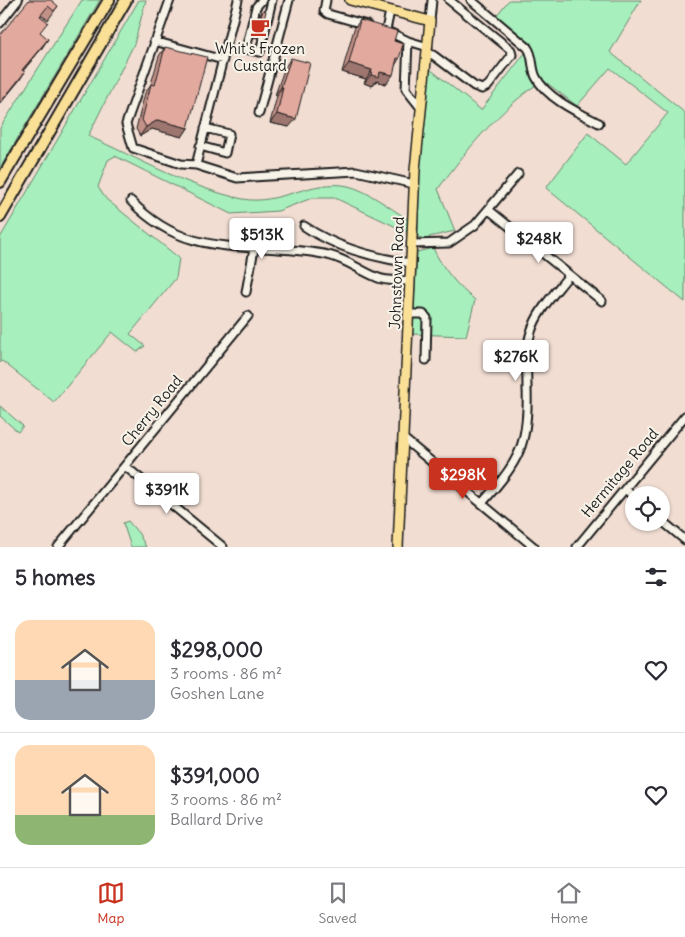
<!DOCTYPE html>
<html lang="en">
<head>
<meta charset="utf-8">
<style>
	:root { --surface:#fff; --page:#f7f7f7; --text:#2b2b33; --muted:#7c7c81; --line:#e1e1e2; --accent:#c8321e }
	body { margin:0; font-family:Delius,sans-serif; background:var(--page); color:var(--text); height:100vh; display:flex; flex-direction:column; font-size:19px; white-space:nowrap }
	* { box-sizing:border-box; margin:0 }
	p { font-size:16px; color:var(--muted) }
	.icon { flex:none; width:28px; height:28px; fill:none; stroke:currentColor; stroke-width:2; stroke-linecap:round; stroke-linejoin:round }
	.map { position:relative; height:547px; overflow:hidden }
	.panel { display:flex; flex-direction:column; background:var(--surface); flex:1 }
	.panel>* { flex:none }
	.fabs { position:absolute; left:625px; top:486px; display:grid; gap:10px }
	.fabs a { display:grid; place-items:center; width:45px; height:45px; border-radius:50%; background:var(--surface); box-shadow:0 1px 4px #0004; font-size:25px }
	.price { position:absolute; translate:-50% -42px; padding:0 11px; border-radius:5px; background:#fff; color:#222; font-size:16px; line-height:32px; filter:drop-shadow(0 1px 2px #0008) }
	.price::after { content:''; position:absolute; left:50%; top:30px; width:15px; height:11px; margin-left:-8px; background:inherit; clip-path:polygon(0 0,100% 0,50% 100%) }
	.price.active { background:var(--accent); color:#fff }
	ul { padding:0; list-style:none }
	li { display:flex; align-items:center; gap:15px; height:125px; padding:0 15px }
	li+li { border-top:1px solid var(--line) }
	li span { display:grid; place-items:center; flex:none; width:140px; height:100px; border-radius:15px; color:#555 }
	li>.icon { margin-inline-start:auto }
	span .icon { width:60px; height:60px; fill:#fffc; stroke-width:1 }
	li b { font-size:21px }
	h2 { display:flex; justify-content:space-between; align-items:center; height:60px; padding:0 15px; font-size:21px }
	.tabs { display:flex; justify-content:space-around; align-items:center; height:70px; border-top:1px solid var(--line); background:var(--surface); font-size:14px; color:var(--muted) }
	.tabs a { display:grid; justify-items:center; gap:2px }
	.tabs .active { color:var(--accent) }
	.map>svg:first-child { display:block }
</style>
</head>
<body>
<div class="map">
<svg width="685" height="547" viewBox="0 0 685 547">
	<rect width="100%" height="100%" fill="#f1ddd2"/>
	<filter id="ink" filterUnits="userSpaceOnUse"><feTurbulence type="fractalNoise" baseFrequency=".02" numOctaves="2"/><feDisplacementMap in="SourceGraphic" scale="10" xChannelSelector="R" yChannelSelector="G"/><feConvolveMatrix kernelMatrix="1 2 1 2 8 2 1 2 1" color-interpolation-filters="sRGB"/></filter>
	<g filter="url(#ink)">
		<path fill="#a7efbc" stroke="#62866c" d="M82 0H100L0 168V128Z
			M139 0H146L134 44 88 136C138 158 189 188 243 199 278 206 313 178 348 186 369 191 389 208 408 219L407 232 335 198H312L278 211 231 214 115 156 108 160 98 187 106 199 179 258 176 278 130 334 145 346 137 352 112 332 54 402 2 361 0 363V238Z
			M509 0H641L610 52 685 113V302L546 188 588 133 626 164 668 113 610 68 577 106 543 80C500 109 468 148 438 189L455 231 429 237 430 241 418 237V184L430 69 481 110 532 44 496 16Z
			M433 248C442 268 458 287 475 300L466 336 412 334 417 252Z
			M0 406 23 426 18 432 0 416Z
			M128 521 139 534 146 547H131L123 523Z"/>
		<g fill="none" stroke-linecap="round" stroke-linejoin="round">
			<g stroke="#1c1c1c" stroke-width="11">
				<path id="minor" d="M170 0 126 124 133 148 181 164 196 165 238 0
					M262 0 256 7 246 49 260 52 272 0
					M326 0 324 11 328 14 367 25
					M471 0 527 47C534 55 531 67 536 77 546 98 579 113 599 123
					M430 21 432 0
					M0 23 18 0
					M386 30 390 11
					M389 32 408 41
					M154 41 223 60
					M427 53 433 55 474 86 482 89 488 86 512 55 511 50 449 0
					M421 108 406 89 408 41 428 47
					M259 113 289 0
					M200 146 225 153 229 134 205 128
					M196 165 237 178 356 171 414 184
					M131 201C191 264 253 239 328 255 346 259 359 270 376 277 386 282 399 280 410 281
					M489 210 602 301
					M304 226C335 247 374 258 411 263
					M411 244 449 243 475 225 518 174
					M246 292 254 249
					M409 314H423L427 318 426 360
					M404 439 534 547
					M125 466 223 547
					M625 489 634 497
					M483 502C519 461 529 445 527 389 527 370 525 351 531 332 537 311 556 292 569 275
					M661 520 685 540
					M58 547 248 316
					M577 547 685 416"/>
			</g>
			<g stroke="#1c1c1c" stroke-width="12">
				<path id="major" d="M350 0 430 21 415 170 398 547"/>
			</g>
			<g stroke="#1c1c1c" stroke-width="14">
				<path id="highway" d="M0 182 109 0
					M0 217 126 0"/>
			</g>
			<use href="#minor" stroke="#f7f3e8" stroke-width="7"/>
			<use href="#major" stroke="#fadf96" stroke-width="9"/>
			<use href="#highway" stroke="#fadf96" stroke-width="10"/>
		</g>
		<path fill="#c29188" stroke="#1c1c1c" d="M29 0 58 6 48 20 41 15 40 16V32L42 48 23 71 19 81Z
			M263 10 261 33 258 38 254 37 260 15Z
			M360 20 394 41 399 59 396 64 386 84 376 81 372 86 364 83 366 79 342 72 354 29Z
			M165 47 188 128 182 137 152 129 140 136 136 129 145 93 151 84 159 56Z
			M291 58 289 127 270 123 277 96 275 95 285 67Z"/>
		<path fill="#9e766f" stroke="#1c1c1c" d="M257 33H261L258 38 254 37Z
			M48 39 42 48 16 79 22 70Z
			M349 63 372 70 366 79 342 72Z
			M25 72 19 81 0 104V103Z
			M380 72 393 75 386 84 376 81 372 86 364 83 371 75Z
			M281 87H283L277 96 275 95Z
			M277 114 296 119 289 127 270 123Z
			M158 120 188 128 182 137 152 129 140 136 146 127Z"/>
		<path fill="#e2a99e" stroke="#1c1c1c" d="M29 0H51L58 6 54 11 48 6 40 16 48 22 40 32 48 39 22 70 25 72 0 103V35Z
			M263 10 266 11 261 33H257Z
			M360 20 397 31 394 41 403 44 399 59 397 58 393 75 380 72 379 77 371 75 372 70 349 63Z
			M165 47 207 57 188 128 158 120 146 127 142 120 151 84 155 85Z
			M291 58 310 63 296 119 277 114 283 87H281Z"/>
	</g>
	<defs>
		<g id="cafe-bare" transform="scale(1.5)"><path d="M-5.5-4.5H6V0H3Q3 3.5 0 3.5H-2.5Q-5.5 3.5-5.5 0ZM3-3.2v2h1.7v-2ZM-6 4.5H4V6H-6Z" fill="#c8321e" stroke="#f7f3e8" stroke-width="2.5" paint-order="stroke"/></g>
	</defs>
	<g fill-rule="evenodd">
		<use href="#cafe-bare" x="260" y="27"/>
	</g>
	<g text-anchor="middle" stroke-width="4" stroke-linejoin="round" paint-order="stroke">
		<g font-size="15" fill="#1c1c1c" stroke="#f7f3e8">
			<text x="260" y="54">Whit's Frozen<tspan x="260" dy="17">Custard</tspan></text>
		</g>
		<g font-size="15" fill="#1c1c1c" stroke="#f7f3e8">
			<text transform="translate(397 273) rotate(-88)" y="5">Johnstown Road</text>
			<text transform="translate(152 411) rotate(-51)" y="5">Cherry Road</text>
			<text transform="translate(620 473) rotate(-50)" y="5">Hermitage Road</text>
		</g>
	</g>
</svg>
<div class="fabs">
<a><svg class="icon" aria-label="locate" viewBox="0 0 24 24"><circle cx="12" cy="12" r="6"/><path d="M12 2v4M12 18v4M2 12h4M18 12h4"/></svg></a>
</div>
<b class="price" style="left:262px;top:260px">$513K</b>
<b class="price" style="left:539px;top:264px">$248K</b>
<b class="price" style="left:516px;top:382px">$276K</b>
<b class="price active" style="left:463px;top:500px">$298K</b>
<b class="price" style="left:167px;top:515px">$391K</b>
</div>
<section class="panel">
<h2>5 homes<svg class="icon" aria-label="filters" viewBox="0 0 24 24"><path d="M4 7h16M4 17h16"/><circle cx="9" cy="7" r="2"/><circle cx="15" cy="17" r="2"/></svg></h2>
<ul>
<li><span style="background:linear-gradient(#ffd9b3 60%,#9aa5b1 0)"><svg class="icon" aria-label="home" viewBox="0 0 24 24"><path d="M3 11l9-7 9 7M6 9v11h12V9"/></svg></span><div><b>$298,000</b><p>3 rooms · 86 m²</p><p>Goshen Lane</p></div><svg class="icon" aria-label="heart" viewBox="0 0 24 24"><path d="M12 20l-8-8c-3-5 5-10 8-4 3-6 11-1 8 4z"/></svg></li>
<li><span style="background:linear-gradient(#ffd9b3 70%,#8fb573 0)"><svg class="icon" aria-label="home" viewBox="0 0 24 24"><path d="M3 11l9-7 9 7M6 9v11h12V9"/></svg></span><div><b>$391,000</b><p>3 rooms · 86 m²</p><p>Ballard Drive</p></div><svg class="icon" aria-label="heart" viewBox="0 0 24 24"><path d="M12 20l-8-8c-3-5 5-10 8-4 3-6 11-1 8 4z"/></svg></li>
</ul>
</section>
<nav class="tabs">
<a class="active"><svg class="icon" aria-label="map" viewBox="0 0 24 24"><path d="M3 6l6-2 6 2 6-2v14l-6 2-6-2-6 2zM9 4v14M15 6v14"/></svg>Map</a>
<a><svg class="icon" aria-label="saved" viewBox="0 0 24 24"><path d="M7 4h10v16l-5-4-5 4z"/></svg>Saved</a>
<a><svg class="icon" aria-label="home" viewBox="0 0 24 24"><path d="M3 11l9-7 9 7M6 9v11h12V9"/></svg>Home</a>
</nav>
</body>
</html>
